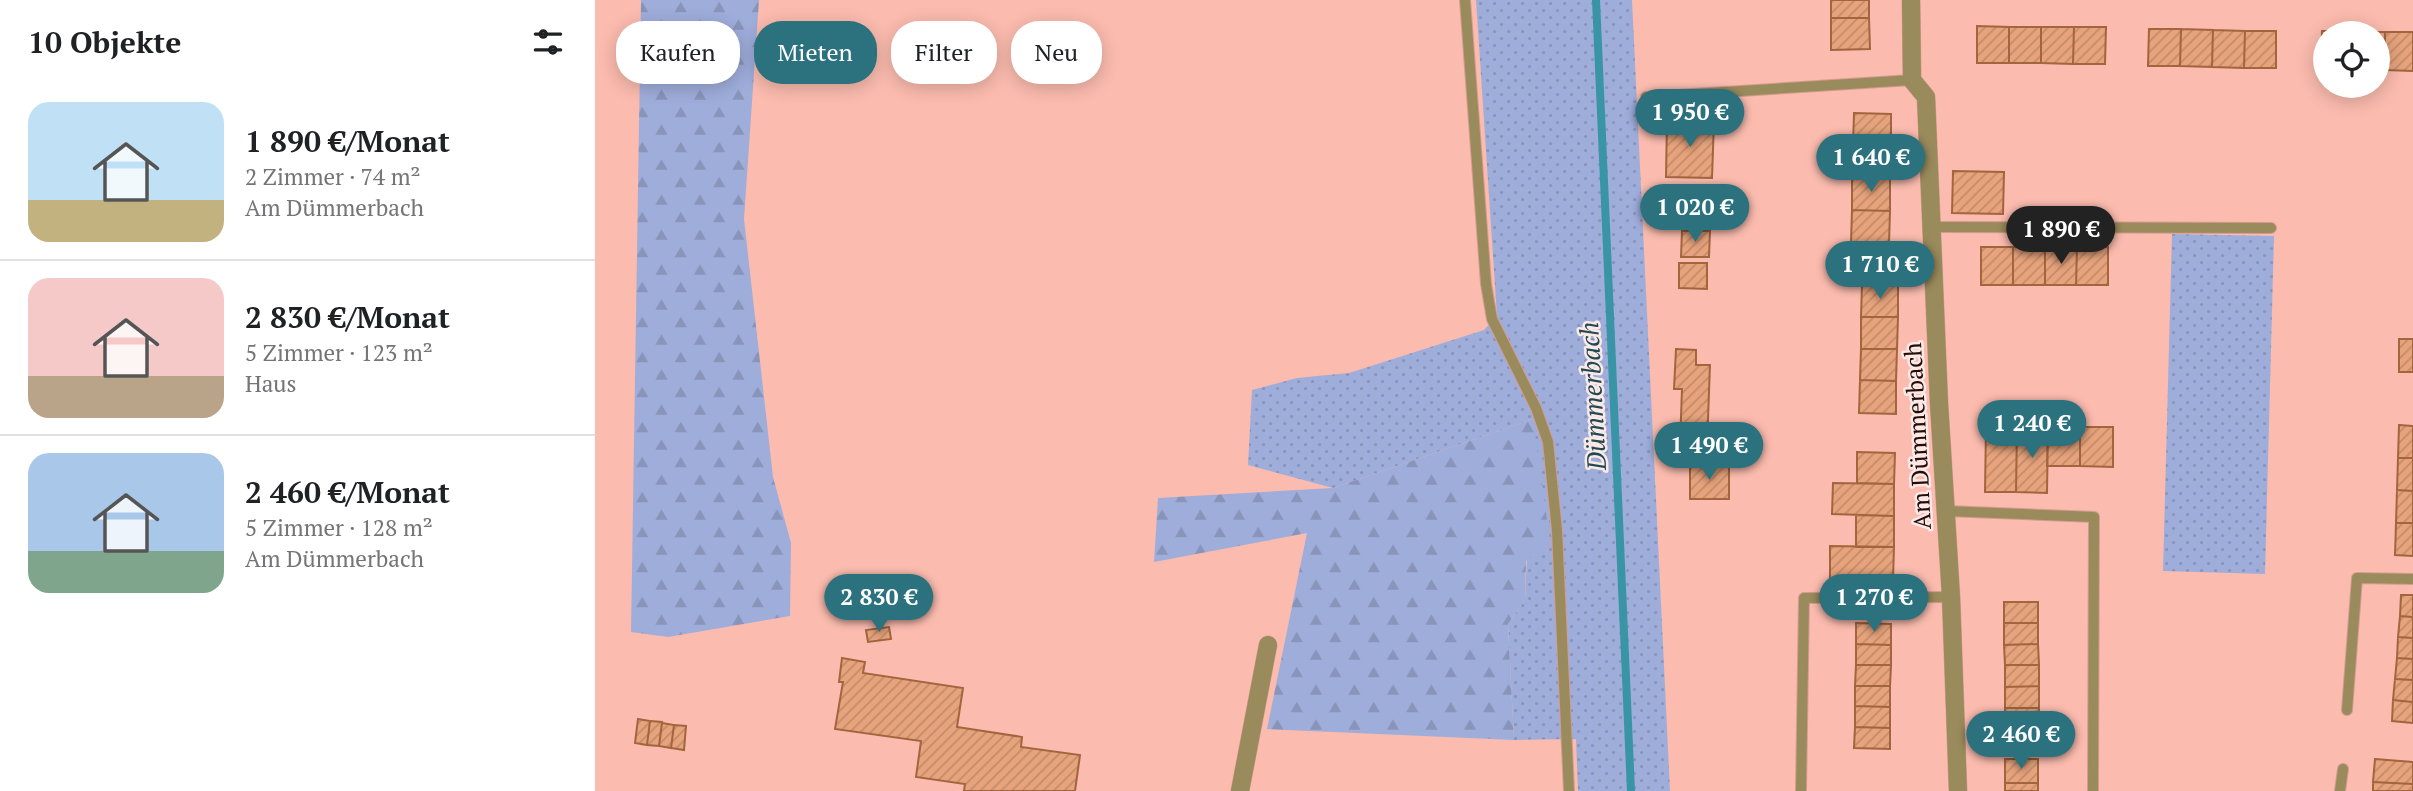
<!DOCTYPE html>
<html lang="de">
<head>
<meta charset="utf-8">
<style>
	:root { --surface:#fff; --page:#f6f6f6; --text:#202124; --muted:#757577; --line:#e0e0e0; --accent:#2b727e }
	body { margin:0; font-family:"PT Serif",serif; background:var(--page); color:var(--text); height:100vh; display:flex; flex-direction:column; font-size:26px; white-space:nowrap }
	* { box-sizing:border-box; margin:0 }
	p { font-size:23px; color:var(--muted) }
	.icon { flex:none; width:38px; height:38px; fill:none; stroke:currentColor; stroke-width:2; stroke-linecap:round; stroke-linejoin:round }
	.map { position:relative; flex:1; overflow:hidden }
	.drawer { display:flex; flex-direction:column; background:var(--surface); width:595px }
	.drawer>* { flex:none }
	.guide { position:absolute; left:21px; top:21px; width:665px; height:63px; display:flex; gap:14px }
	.buttons { position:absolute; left:1718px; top:21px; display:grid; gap:14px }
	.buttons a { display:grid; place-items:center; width:77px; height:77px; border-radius:50%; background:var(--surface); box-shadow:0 4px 18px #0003; font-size:35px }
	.price { position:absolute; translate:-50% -60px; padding:0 16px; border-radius:24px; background:var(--accent); color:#fff; font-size:23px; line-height:46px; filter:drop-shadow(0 2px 4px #0008) }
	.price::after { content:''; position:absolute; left:50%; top:42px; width:21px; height:16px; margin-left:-10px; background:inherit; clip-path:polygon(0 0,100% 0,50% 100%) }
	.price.on { background:#222; color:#fff }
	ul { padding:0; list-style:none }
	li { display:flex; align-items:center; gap:21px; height:175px; padding:0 28px }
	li+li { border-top:2px solid var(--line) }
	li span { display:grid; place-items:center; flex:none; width:196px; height:140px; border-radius:21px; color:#555 }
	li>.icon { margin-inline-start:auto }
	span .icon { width:84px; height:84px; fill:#fffc; stroke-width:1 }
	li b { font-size:30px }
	h2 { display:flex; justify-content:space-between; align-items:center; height:84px; padding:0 28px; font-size:30px }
	.tag { padding:0 24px; border-radius:28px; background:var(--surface); box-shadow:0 4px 18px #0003; font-size:24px; line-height:63px }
	.tag.on { background:var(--accent); color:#fff }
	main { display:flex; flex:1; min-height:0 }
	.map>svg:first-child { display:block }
</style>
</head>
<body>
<main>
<section class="drawer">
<h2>10 Objekte<svg class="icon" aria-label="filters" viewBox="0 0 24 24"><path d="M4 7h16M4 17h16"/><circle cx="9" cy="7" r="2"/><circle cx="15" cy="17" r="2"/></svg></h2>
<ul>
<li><span style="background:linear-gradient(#bfe0f5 70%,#c2b280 0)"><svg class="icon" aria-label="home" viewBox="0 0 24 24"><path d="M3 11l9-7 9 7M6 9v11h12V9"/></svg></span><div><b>1 890 €/Monat</b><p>2 Zimmer · 74 m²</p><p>Am Dümmerbach</p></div></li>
<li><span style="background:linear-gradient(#f6c9c9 70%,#b9a48a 0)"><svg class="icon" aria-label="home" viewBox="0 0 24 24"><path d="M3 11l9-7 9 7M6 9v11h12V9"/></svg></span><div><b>2 830 €/Monat</b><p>5 Zimmer · 123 m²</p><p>Haus</p></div></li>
<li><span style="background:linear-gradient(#a9c7e8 70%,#7fa58c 0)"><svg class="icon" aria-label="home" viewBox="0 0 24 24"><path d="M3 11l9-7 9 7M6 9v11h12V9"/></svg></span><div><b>2 460 €/Monat</b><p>5 Zimmer · 128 m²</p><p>Am Dümmerbach</p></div></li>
</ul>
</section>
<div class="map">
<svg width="1818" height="791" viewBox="0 0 1818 791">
	<defs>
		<pattern id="grass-dots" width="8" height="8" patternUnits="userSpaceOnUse" patternTransform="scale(1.75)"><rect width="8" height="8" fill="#9faddb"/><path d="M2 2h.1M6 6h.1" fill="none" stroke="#8994ba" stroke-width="1.8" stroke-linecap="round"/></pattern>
		<pattern id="forest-firs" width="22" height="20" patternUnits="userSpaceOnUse" patternTransform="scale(1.75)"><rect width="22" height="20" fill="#9faddb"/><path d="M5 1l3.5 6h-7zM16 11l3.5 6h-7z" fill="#8994ba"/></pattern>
		<pattern id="building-hatch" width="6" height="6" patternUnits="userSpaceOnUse" patternTransform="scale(1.75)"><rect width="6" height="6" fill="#e6a37c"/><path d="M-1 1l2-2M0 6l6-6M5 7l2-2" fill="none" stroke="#c58b6a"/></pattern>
	</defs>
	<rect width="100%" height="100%" fill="#fbbbae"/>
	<path fill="url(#grass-dots)" d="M881 0H1037L1075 791H983L981 739 919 740 913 624 930 600 938 419 738 488 653 465 657 390 702 378 754 373 889 330 902 316Z
		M1577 234 1679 236 1670 574 1568 571Z"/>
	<path fill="url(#forest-firs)" d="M46 0H164L149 219 178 477 196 543 195 616 73 637 36 632Z
		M938 419 955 541 931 561 930 600 913 624 919 740 672 729 712 533 559 562 563 498 738 488Z"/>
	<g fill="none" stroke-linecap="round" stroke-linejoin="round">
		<path stroke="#3995a5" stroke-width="8" d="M1001 0 1036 791"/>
	</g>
	<path fill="url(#building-hatch)" stroke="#a2653e" stroke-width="2" d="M1236 0H1274V18H1236Z
		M1236 18H1274L1275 49 1236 50Z
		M1382 26 1414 27V63H1382Z
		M1414 27H1446V63H1414Z
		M1446 27H1479L1478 64 1446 63Z
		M1479 27H1511L1510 64H1478Z
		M1554 29H1586L1585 66H1553Z
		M1586 29 1618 30 1617 67 1585 66Z
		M1618 30 1650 31 1649 68 1617 67Z
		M1650 31H1681V68H1649Z
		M1727 31H1759V33H1731V69H1726Z
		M1759 31 1790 32V70H1783V33H1759Z
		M1790 32H1818V71L1790 70Z
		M1259 113 1296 114V147L1258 146Z
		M1072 120 1119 121 1117 178 1071 177Z
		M1258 146 1296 147 1295 178H1257Z
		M1358 171 1409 172 1408 214 1357 213Z
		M1257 178H1295V211L1257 210Z
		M1257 210 1295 211 1294 243H1256Z
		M1087 231H1115L1114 257H1086Z
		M1386 247H1418V285H1386Z
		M1418 247H1450V285H1418Z
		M1450 247H1482L1481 285H1450Z
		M1482 247H1513V285H1481Z
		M1084 263H1112V289L1084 288Z
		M1267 284 1303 285V317H1266Z
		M1266 317H1303L1302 349H1266Z
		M1804 339H1818V372H1804Z
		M1081 349 1101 350V365H1115L1112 446 1085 445 1087 389H1079Z
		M1266 349H1302L1301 381 1265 380Z
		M1265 380 1301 381V414L1264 413Z
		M1804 425 1818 426V458H1803Z
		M1391 426 1422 427 1421 492H1390Z
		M1422 427H1453L1452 493 1421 492Z
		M1453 427H1485V466H1452Z
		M1485 427H1518V467L1485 466Z
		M1262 452 1300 453 1299 484 1262 483Z
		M1803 458H1818V491L1802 490Z
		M1095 465H1134V499H1095Z
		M1238 483 1299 484V516L1237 514Z
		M1802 490 1818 491V523H1801Z
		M1261 515 1299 516V547H1261Z
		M1801 523H1818V556L1800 555Z
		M1235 546 1299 547 1298 580 1235 579Z
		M1806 595H1818V617L1805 616Z
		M1409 602H1443V623H1409Z
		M1805 616 1818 617V638L1803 637Z
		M1261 623 1296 624V645L1261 644Z
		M1409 623H1443V644L1409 645Z
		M294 627 296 639 273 642 271 630Z
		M1803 637 1818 638V659L1802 658Z
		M1261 644 1296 645V665H1261Z
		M1443 644 1444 665H1410L1409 645Z
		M247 658 270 662 268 673 368 688 362 727 427 737 426 747 485 755 480 791H369L370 784 321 777 326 741 240 729 248 682H244Z
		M1802 658 1818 659V680L1800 679Z
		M1261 665H1296L1295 686H1260Z
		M1410 665H1444V686L1410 687Z
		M1800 679 1818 680V702L1798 700Z
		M1260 686H1295V707L1260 706Z
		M1444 686V708H1410V687Z
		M1798 700 1818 702V723L1797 721Z
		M1260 706 1295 707V728L1260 727Z
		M1410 708H1444V729H1410Z
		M43 719 55 721 52 745 40 743Z
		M55 721 67 722 64 746 52 745Z
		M67 723 79 725 76 748 64 746Z
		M79 725 91 726 89 750 76 748Z
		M1260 727 1295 728V749L1259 748Z
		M1410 759H1443V783H1410Z
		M1780 759 1818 762V784L1778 782Z
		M1778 782 1818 784V791H1778Z
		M1410 783H1443V791H1410Z"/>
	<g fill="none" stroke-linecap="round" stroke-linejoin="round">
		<g stroke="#d59b90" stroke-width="12">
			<path id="service" d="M870 0 891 284 897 319 941 408 953 442 962 531 974 791
				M1051 97 1317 80
				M1337 227 1676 228
				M1351 511 1499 517 1498 791
				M1752 710 1762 578 1818 579
				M1206 791 1209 598 1356 597
				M1745 791 1748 769"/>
		</g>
		<g stroke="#d59b90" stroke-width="19">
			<path id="minor" d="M1316 0 1317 80 1331 97 1344 403 1356 597 1363 791
				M645 791 673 645"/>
		</g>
		<use href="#service" stroke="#9a8b5c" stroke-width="10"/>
		<use href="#minor" stroke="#9a8b5c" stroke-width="18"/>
	</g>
	<g text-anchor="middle" stroke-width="5" stroke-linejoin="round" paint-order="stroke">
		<g font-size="24" fill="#270b07" stroke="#fae9e6">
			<text transform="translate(1323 436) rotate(-93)" y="8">Am Dümmerbach</text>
		</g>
		<g font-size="26" font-style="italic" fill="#204951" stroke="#fae9e6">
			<text transform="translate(998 396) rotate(-93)" y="9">Dümmerbach</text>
		</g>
	</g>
</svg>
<div class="buttons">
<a><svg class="icon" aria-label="locate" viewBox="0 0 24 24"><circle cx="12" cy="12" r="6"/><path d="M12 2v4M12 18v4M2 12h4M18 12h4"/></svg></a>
</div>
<b class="price" style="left:1095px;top:149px">1 950 €</b>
<b class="price" style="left:1276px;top:194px">1 640 €</b>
<b class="price" style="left:1100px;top:244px">1 020 €</b>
<b class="price on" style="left:1466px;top:266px">1 890 €</b>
<b class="price" style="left:1285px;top:301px">1 710 €</b>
<b class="price" style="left:1437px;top:460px">1 240 €</b>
<b class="price" style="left:1114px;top:482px">1 490 €</b>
<b class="price" style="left:284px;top:634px">2 830 €</b>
<b class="price" style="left:1279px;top:634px">1 270 €</b>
<b class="price" style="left:1426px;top:771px">2 460 €</b>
<div class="guide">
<a class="tag">Kaufen</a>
<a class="tag on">Mieten</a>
<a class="tag">Filter</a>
<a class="tag">Neu</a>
</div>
</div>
</main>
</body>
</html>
